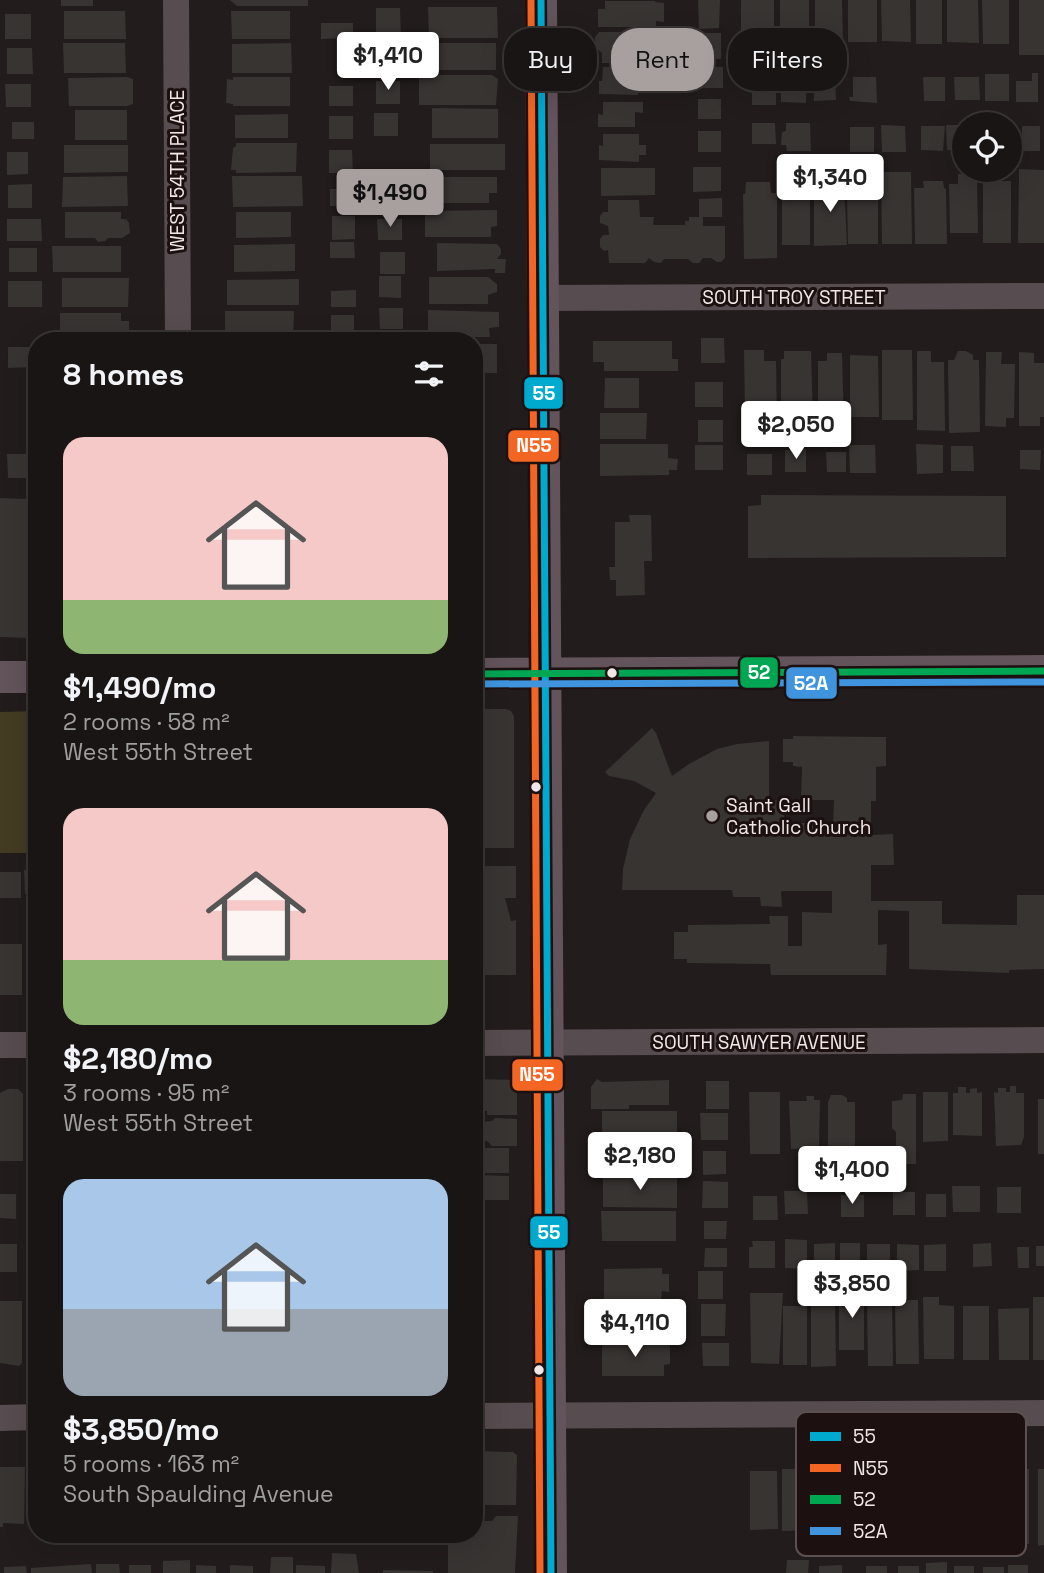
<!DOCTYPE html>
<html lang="en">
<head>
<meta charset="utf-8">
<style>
	:root { --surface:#1a1515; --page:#231e1e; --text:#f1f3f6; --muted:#9f9fa0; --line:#383434; --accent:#a8a09f }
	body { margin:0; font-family:"Space Grotesk",sans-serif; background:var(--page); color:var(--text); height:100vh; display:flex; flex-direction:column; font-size:26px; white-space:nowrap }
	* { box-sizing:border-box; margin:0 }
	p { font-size:23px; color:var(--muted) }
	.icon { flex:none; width:38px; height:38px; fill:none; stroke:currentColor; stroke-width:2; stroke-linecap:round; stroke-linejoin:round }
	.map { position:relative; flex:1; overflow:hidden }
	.side { position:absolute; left:28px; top:332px; width:455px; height:1211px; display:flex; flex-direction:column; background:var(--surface); border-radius:28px; box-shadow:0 7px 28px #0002,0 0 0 2px var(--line) }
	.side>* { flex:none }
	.banner { position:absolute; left:504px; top:28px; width:434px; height:63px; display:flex; gap:14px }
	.fabs { position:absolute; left:952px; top:112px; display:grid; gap:14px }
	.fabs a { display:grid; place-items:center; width:70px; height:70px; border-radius:50%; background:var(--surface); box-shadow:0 7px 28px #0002,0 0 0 2px var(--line); font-size:35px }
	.price { position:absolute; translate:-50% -60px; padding:0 16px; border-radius:7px; background:#fff; color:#222; font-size:23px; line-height:46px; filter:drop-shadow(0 2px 4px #0008) }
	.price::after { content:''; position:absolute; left:50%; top:42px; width:21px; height:16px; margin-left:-10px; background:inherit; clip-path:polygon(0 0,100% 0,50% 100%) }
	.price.active { background:var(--accent); color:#111 }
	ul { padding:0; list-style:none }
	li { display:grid; align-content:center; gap:14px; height:371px; padding:0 35px }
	li span { display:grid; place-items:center; height:217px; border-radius:21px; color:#555 }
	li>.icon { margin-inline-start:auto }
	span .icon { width:126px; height:126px; fill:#fffc; stroke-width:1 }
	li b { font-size:30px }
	h2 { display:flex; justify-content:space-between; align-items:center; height:84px; padding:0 35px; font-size:30px }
	.chip { padding:0 24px; border-radius:28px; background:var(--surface); box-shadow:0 7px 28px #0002,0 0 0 2px var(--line); font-size:24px; line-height:63px }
	.chip.active { background:var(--accent); color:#111 }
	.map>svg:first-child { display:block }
</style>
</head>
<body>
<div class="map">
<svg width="1044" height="1573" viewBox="0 0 1044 1573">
	<rect width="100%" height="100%" fill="#221c1c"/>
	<path fill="#433b22" d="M37 711V853H0V712Z"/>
	<path fill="#383432" d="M61 0H93V6H61Z
		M230 0H308V6H237Z
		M698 0H720L719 28 699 29Z
		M741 0H774V51H741Z
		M780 0H809V51H780Z
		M815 0H842L843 42H815Z
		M848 0H877V42H848Z
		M881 0H910L911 42 882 41Z
		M916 0H942V44H916Z
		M947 0H978L979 43 947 42Z
		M982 0H1009V44H983Z
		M1019 0H1044V55H1019Z
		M605 1H655V2L664 3V22L656 21V27H598V9H605Z
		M428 7H497L498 38H429Z
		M376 8H400L401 38H376Z
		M64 11H125L126 39H64Z
		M231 11H290V39H232Z
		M5 14H31V39H5Z
		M321 23H353V38L321 39Z
		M599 32H665L664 63H602V53L595 47V37Z
		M698 33H721V59H698Z
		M377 42H413V73H376Z
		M63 43H125L126 73H64Z
		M291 43 292 73H232V44Z
		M429 43H496V70H429Z
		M7 48H32L33 74H7Z
		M603 67H638V77H646V89H638V95L599 94V81H602Z
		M697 67H723V88H697Z
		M1032 73H1038V102H1016V81H1032Z
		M985 74H1009V101H985Z
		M419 75H492L498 79 496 105H419Z
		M835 76 836 100 814 101V77Z
		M127 77 133 79V104L127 106H69L68 78Z
		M233 77H290V106H233V104L226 103 227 79 233 80Z
		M781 77H809V81H806V103L781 102Z
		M853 77H876L877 103 850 101 849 97H853Z
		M923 77H945V101H924Z
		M954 77H979L980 100H955Z
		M376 81H400V104H376Z
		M752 82H776V105H752Z
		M5 84H31V107H6Z
		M329 86H353V106H329Z
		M698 99H721V119H698Z
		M603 102H643V113L635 112V127H598V114L603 115Z
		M432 108 498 109V138H432Z
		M75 110H127V140H75Z
		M374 113H398V136H374Z
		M288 114V138H235V115Z
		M329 116H353V139H329Z
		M12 122H34V139H12Z
		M752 123H775L776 144H752Z
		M786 123H810L811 151H787L786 145H781L782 132 786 131Z
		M881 125 905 126 906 152H882Z
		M946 125H962V150H947Z
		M921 126H945L943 151 921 150Z
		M1022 126H1040V151H1022Z
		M850 127H874V152H850Z
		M698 131H721V152H698Z
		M603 134H639V145H646V155H639V162L599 160V145L603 146Z
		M236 143H297L296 172 236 173V170H231L233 148 236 146Z
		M430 144H505V170H430Z
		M64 145H128V172L64 173Z
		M329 150H352L353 173H329Z
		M7 152H28V174L7 175Z
		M693 167H721V191L693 192Z
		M601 168H655V195L601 196Z
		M1019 169 1044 170V243H1018Z
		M881 172H911L912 244H882Z
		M958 174H977L978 233H950L949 184H958Z
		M127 176 128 206 62 207 63 177Z
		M232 176H302L303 206 233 207Z
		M425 177H497V193H489V203H425Z
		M818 181H844L847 245 814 246V188H818Z
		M923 181H943L944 188 946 189 947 244H915L914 188H924Z
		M983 181H1011V243H983Z
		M746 182H770L771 193H777V258L744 259 743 194H745Z
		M810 182V245H782V183Z
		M32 184V208H8V185Z
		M377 187H402V206H377Z
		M330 189H353V206H330Z
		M850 189H870L869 199H878V244H848L847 199H851Z
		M722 198V217H703V226H725V258L721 262H717L711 258H703L699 263H693L688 259H664L661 263 654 262 649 258 645 263H609L608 250 604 251 600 247V239L603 235H609L608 226 600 223V216L603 212H608V200H639L640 217H654L653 225H685V221H689V217H699V199Z
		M497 210V226L491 227V237H425V211Z
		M65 212H121V219H126L129 223 130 233 122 238H108L105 241 98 242 95 238H65Z
		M236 212H291V237L236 238Z
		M332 216H355V239L332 240Z
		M7 219H41L42 241H7Z
		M377 219H402V240H378Z
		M330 242H354L355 258H330Z
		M437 243 497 244 501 249V254L497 259H506L505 273H495V269L437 271Z
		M295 244V271L234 272V245Z
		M52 246H121V272H53Z
		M9 248H37V272H9Z
		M380 252H405V274H380Z
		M379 276H401V298L379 297Z
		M429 277H488L497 284V292L488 295V304H429Z
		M62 278H129L128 307H62Z
		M299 279V305H227V280Z
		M8 281H42V307H8Z
		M356 290V307H331V291Z
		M379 308H403V329H380Z
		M428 310 499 312V327L489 328 490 337H428Z
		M225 311H294L293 340H225Z
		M60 313H121V321H129V337L60 339Z
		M331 315H354V341H331Z
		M378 331H395V341H378Z
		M701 338H724L725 363H701Z
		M593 341H672V359H678V371H604V362H593Z
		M474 344H497V373H474Z
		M8 347H35V367L8 368Z
		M744 350H764V361H776L777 420 767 421 766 430H747V420H745Z
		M882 350H912L913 420H882Z
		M784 351H811L813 422H781V359H784Z
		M917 351H931V362H944L945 431 917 430Z
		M958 351H966L973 355V360H979L980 432 949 433 948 360H954Z
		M986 352H1002L1001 364H1015L1014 418H1006V427L985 426Z
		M1019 352 1034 353V363H1044V417H1040V426H1019Z
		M827 353H842L844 426 818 425V361H827Z
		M850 355 878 356 879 417H850Z
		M605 378H639V408H604Z
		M695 382H723V407H695Z
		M600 413H647L646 439H600Z
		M698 420H723V442H698Z
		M600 444H668V458L678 459 677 470H669V475L600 476Z
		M916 444 943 445V473L917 474Z
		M695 445H723V470H695Z
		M849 445H875L876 473H850Z
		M951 446H973L974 471H951Z
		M806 449V472H785V450Z
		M1020 450H1041L1040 470 1020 469Z
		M826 452H846V472H827Z
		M7 454H33V478H8Z
		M747 454H772V475H747Z
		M761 495 1006 496V557L748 558V506L761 505Z
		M0 498 29 499V638L0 637Z
		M629 515H651L652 561H644L645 595 616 596V580H610L609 567H615V522H630Z
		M474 709H506L511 711 514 716V848H474Z
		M652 728 656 733 672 776 689 764 717 749 737 744 769 741V800H784V823H833L834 800H801L802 767 793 766V762H783V739H793V736L886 737V766L876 767V801H871V835L893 834 894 865H871V901H942V924L1017 925V895H1044V969L1009 970V973L909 969V911L878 910V945L887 944 886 975H771L770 964 687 963V959H674V932H688V925L770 924 769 916H788V946H802V912L832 913V891H781L782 907 761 906 760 897H733L732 890H622L623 869 630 839 644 810 656 793 634 781 609 776 605 772Z
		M474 866H516V898H505L511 921 516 920V975H474V949H481V943H474Z
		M24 870H37V894H25Z
		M0 872H21V898H0Z
		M27 936H37V995H27Z
		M0 944H22V995H0Z
		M474 1079 517 1080V1115H487V1111H474Z
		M597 1079 602 1082 669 1080V1105H629V1109H591V1087Z
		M706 1081H729V1109H706Z
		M1010 1086H1016V1093H1024V1137L1021 1145 996 1146 994 1092 998 1093V1088H1006V1092H1010Z
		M958 1087H966V1093H970V1089L977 1088V1093L982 1092V1136L953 1135V1093H958Z
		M8 1089H18L23 1094V1161H0V1093Z
		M37 1092V1161H29V1093Z
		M749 1092H780V1154H750Z
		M923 1092H948V1141L923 1142Z
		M903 1094H916V1164H896V1132L892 1128V1101L902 1100Z
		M831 1095H842L847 1098V1102H855V1164H828V1102Z
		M806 1096H814V1100H820L819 1148 791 1149 789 1101H807Z
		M1038 1099H1044V1154H1038Z
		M602 1111H677V1140H602Z
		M700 1113H728V1140H701Z
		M474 1118H482L483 1122 492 1121 495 1118 517 1119V1146H492L487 1141 474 1142Z
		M602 1144H677V1173L602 1174Z
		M474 1148H509V1173H474Z
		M703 1151H726V1174L703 1175Z
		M474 1175 509 1176V1200H474Z
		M603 1176 677 1177V1208L603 1207Z
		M703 1181 728 1182V1208H702Z
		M952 1186H980V1212H953Z
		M997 1187H1021V1213H997Z
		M784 1191H807L808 1214H785Z
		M893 1192H915V1215H893Z
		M0 1194H16V1219L0 1218Z
		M926 1194H946V1217H926Z
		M29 1195H37V1220H29Z
		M841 1195H864V1217H841Z
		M753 1196H777L778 1220H753Z
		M601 1211H676V1241H602Z
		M704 1221H727L726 1239H704Z
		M28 1237H37V1262H29Z
		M785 1239 807 1240V1269L785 1268Z
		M752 1241H775V1268H749V1247H753Z
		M835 1243V1267H814V1244Z
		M840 1243H860V1264L840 1265Z
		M991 1243 992 1266 973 1267V1244Z
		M0 1244H17V1272H0Z
		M867 1244H890V1265L867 1266Z
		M897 1244 919 1245V1270L897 1271Z
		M946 1244V1271H924V1245Z
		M1036 1246H1044V1266H1036Z
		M1017 1247H1029V1268H1018Z
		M705 1248H727V1267H704Z
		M662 1268V1274H669V1292L662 1291 661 1300 604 1301V1269Z
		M698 1271H723V1299H698Z
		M839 1290H864V1350H839Z
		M750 1293H783L779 1364 751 1363Z
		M923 1297H939V1305L954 1306V1359H924Z
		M1033 1297H1044V1360H1033Z
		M867 1300 892 1301 893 1366H868Z
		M895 1300H918L919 1364H896Z
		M0 1301H22V1363L19 1366 0 1363Z
		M37 1301V1365H27L26 1302Z
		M811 1302H835L836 1366 811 1367Z
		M669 1304V1336L605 1337 604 1305Z
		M701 1304H726L725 1336H701Z
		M783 1306H807V1365H783Z
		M963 1306H989V1360H963Z
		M1029 1308V1360H999L998 1309Z
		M602 1342H664V1345H670V1364L664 1365V1376H602Z
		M702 1343H729V1366H703Z
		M474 1451 513 1452 517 1455 516 1505H476Z
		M0 1467H25L24 1524 3 1523V1527H0Z
		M29 1467H37V1524H28Z
		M782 1469H808V1530L782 1531Z
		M982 1469H997V1475H1013L1014 1469H1029V1544L983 1543Z
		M1038 1469H1044V1545L1038 1546Z
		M750 1471H777L778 1529 750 1530Z
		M496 1516H518L515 1573H448V1544H387V1535H474V1521H492Z
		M332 1553 356 1554 359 1573H331Z
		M271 1557H293V1573H270Z
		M190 1560V1573H163V1561Z
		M787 1560H809L808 1573H786Z
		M947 1562V1573H926V1563Z
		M91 1564 92 1573H31V1568Z
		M96 1564H119L120 1573H96Z
		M129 1565H151V1573H129Z
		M196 1565 216 1566V1573H196Z
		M230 1565 253 1566V1573H230Z
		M296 1565 325 1566V1573H296Z
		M842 1565V1573H819V1566Z
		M1008 1565H1028V1573H1008Z
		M26 1566 27 1573H4V1567Z
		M866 1566H887V1573H866Z
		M898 1566H919V1573H898Z
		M954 1566H974V1573H954Z
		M983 1567H1004V1573H983Z
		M383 1570 433 1571V1573H383Z"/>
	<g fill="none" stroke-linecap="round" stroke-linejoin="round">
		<path stroke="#574c50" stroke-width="26" d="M176 0 178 341
			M543 298 1044 296
			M474 1043 1044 1040
			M0 1045H37
			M474 1416 1044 1413
			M0 1418 37 1417"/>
		<path stroke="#63535a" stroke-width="32" d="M541 0 551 1573
			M474 674 1044 671
			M0 677H37"/>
		<g stroke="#1c1110" stroke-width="12">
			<path id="bus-1" d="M541 0 551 1573"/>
		</g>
		<g stroke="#1c1110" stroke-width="12">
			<path id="bus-2" d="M531 0 540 1573"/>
		</g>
		<g stroke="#1c1110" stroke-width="12">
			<path id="bus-3" d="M474 674 1044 671"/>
		</g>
		<g stroke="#1c1110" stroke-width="12">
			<path id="bus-4" d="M474 684 1044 682"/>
		</g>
		<use href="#bus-1" stroke="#00a9ce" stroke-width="7"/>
		<use href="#bus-2" stroke="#f26522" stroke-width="7"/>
		<use href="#bus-3" stroke="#00a651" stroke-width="7"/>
		<use href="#bus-4" stroke="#4094de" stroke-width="7"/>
	</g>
	<g fill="#f0e7e6" stroke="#1c1110" stroke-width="2.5">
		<circle cx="612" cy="673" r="6"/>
		<circle cx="536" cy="787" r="6"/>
		<circle cx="539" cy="1370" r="6"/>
	</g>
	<circle fill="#a8a09f" stroke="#1c1110" stroke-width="2.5" cx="712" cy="816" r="7"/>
	<g text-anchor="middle" stroke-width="6" stroke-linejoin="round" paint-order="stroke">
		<g font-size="19" fill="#f0e7e6" stroke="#1c1110">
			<text transform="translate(177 171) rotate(-90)" y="7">WEST 54TH PLACE</text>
			<text x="794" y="304">SOUTH TROY STREET</text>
			<text x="759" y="1049">SOUTH SAWYER AVENUE</text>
		</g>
		<g font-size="19" fill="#f0e7e6" stroke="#1c1110" text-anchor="start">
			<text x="726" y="812">Saint Gall<tspan x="726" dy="22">Catholic Church</tspan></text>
		</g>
	</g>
	<rect x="796" y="1412" width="230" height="144" rx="10" fill="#1c1110" stroke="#5c5150" stroke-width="2"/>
	<rect x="810" y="1432" width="31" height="9" fill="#00a9ce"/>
	<rect x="810" y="1464" width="31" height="8" fill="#f26522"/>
	<rect x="810" y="1495" width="31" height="9" fill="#00a651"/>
	<rect x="810" y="1527" width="31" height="8" fill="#4094de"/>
	<g font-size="19" fill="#f0e7e6">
		<text x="853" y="1443">55</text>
		<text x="853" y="1475">N55</text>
		<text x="853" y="1506">52</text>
		<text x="853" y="1538">52A</text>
	</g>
	<g stroke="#1c1110" stroke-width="2.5">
		<rect x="523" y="376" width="41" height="34" rx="7" fill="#00a9ce"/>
		<rect x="507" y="429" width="53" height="34" rx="7" fill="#f26522"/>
		<rect x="739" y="656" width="40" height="33" rx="7" fill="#00a651"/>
		<rect x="785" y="666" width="53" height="34" rx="7" fill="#4094de"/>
		<rect x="511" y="1058" width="53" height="34" rx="7" fill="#f26522"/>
		<rect x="529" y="1215" width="40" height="34" rx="7" fill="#00a9ce"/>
	</g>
	<g font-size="19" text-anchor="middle" font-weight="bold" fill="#fff">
		<text x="544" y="400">55</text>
		<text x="534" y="452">N55</text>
		<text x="759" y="679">52</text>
		<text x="811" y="690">52A</text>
		<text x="537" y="1081">N55</text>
		<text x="549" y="1239">55</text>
	</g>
</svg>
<div class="fabs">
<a><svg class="icon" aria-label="locate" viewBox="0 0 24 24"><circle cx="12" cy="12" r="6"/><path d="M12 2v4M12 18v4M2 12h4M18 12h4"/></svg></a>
</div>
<b class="price" style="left:388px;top:92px">$1,410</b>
<b class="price" style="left:830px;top:214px">$1,340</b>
<b class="price active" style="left:390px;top:229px">$1,490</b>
<b class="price" style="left:796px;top:461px">$2,050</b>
<b class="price" style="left:640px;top:1192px">$2,180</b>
<b class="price" style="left:852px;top:1206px">$1,400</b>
<b class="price" style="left:852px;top:1320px">$3,850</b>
<b class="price" style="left:635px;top:1359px">$4,110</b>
<div class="banner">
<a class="chip">Buy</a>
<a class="chip active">Rent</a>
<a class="chip">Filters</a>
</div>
<section class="side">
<h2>8 homes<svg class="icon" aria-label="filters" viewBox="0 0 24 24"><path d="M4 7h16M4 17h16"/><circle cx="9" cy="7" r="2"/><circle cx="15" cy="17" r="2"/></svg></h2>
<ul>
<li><span style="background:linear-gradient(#f6c9c9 75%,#8fb573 0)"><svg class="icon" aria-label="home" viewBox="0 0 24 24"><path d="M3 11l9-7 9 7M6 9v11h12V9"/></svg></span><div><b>$1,490/mo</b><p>2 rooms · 58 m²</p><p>West 55th Street</p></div></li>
<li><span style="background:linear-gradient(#f6c9c9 70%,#8fb573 0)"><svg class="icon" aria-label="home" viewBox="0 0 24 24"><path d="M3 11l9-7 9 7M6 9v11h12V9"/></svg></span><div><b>$2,180/mo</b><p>3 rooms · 95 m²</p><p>West 55th Street</p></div></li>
<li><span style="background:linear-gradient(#a9c7e8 60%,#9aa5b1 0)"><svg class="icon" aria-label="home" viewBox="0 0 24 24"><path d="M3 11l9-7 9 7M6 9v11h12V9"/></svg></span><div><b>$3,850/mo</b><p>5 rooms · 163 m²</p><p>South Spaulding Avenue</p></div></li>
</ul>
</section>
</div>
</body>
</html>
